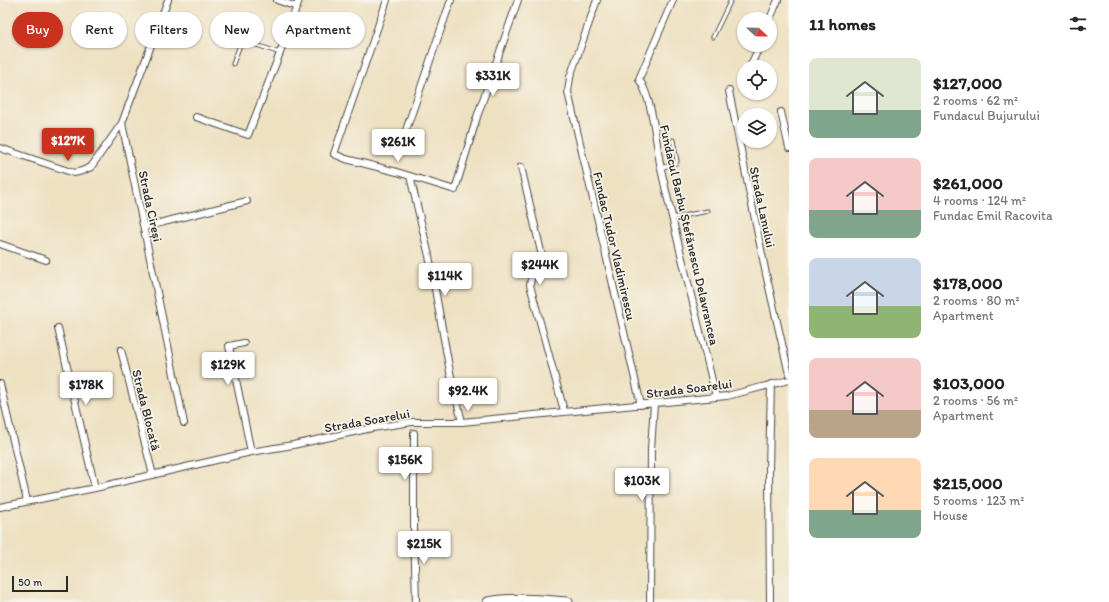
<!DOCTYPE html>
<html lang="en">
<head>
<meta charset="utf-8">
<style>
	:root { --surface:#fff; --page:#f2f2f2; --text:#222; --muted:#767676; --accent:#c8321e }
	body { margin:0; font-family:Itim,sans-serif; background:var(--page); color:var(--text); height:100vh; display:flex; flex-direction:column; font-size:15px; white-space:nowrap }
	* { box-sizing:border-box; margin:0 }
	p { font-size:13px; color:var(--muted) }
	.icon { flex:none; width:22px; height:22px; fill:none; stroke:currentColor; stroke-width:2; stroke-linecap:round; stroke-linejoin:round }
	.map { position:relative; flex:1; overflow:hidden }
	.sheet { display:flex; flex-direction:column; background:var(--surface); width:320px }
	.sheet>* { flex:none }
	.banner { position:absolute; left:12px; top:12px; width:380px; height:36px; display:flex; gap:8px }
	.needle { width:26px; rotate:112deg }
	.fabs { position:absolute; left:737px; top:12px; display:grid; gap:8px }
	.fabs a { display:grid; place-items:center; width:40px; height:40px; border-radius:50%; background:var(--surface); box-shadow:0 1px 3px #0004; font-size:20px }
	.scale { position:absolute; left:12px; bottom:10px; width:56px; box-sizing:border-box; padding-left:4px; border:2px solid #2b2b2b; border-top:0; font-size:11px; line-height:14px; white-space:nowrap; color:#2b2b2b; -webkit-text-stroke:3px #f7f3e8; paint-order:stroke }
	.price { position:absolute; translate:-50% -34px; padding:0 9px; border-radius:4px; background:#fff; color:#222; font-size:13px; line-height:26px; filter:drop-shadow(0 1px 2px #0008) }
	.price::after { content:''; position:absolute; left:50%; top:24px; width:12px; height:9px; margin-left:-6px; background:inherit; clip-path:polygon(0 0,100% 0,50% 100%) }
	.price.active { background:var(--accent); color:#fff }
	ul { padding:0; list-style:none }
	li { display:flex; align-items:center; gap:12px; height:100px; padding:0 20px }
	li span { display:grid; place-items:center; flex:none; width:112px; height:80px; border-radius:8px; color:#555 }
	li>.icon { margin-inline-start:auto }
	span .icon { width:48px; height:48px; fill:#fffc; stroke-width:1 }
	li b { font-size:17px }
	h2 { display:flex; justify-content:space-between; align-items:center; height:48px; padding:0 20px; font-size:17px }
	.chip { padding:0 14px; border-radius:18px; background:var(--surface); box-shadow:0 1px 3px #0004; font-size:14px; line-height:36px }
	.chip.active { background:var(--accent); color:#fff }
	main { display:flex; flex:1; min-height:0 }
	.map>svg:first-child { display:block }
</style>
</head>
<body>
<main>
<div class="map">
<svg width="789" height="602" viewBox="0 0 789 602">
	<rect width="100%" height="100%" fill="#f7f3e8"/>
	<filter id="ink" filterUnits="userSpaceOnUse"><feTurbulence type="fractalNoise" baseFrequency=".025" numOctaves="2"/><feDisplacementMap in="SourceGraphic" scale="8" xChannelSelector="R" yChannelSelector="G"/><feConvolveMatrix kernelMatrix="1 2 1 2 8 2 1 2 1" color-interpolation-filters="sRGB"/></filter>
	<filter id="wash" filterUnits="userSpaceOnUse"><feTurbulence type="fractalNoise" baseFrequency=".012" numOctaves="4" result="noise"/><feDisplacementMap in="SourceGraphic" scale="16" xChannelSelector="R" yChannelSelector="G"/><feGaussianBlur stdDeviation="0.9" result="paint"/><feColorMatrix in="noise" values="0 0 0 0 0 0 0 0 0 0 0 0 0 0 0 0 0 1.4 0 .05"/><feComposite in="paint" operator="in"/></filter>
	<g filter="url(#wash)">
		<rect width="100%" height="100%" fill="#eee1c2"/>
	</g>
	<g filter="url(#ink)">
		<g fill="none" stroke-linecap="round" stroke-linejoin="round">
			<g stroke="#484642" stroke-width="5">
				<path id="lane" d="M713 37 731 0
					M242 40 280 53
					M233 64 251 15
					M661 168 676 163 677 161 673 140
					M672 218 708 211"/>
			</g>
			<g stroke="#484642" stroke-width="8">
				<path id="street" d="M168 0 122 123 184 423
					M277 0 297 7
					M387 0 334 154 346 159 397 172 455 190 477 117 518 0
					M597 0 570 77 568 92 641 405
					M673 0 639 79C653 100 656 144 661 169 678 246 698 321 716 397
					M770 19 778 0
					M750 67 760 45
					M729 91 766 274 789 374
					M781 112 789 148
					M196 117 248 135 280 53 299 0
					M405 133 451 0
					M0 148 74 173 82 171 91 167 122 123
					M521 167 542 256C541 269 531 270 530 285L564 411
					M410 176 429 256 450 372 462 422
					M144 227 247 201
					M0 244 46 260
					M58 328 95 488
					M244 343 229 346 251 452
					M121 350 153 475
					M0 384 27 501
					M414 433V529L416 602
					M0 507 95 488 251 452 293 445 372 428 412 422H462L727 396 789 380
					M650 602 651 449 654 404
					M770 602 769 469 771 384"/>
			</g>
			<g stroke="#484642" stroke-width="11">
				<path id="secondary" d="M488 602C515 597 540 600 568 602"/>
			</g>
			<use href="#lane" stroke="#fff" stroke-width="3"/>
			<use href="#street" stroke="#fff" stroke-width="6"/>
			<use href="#secondary" stroke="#fff" stroke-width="9"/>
		</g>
	</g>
	<g text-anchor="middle" stroke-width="3.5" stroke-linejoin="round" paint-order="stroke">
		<g font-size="13" fill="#2b2b2b" stroke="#f7f3e8">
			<text transform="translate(151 206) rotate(78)" y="5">Strada Cireși</text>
			<text transform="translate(763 207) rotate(78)" y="5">Strada Lanului</text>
			<text transform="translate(690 235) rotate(77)" y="5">Fundacul Barbu Ștefănescu Delavrancea</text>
			<text transform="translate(615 246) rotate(77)" y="5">Fundac Tudor Vladimirescu</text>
			<text transform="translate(689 388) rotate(-7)" y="5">Strada Soarelui</text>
			<text transform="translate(147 410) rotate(76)" y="5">Strada Blocată</text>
			<text transform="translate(367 420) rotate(-10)" y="5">Strada Soarelui</text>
		</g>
	</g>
</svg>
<div class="fabs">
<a><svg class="needle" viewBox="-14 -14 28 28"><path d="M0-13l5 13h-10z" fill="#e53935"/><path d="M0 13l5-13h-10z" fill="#767676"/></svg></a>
<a><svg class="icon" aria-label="locate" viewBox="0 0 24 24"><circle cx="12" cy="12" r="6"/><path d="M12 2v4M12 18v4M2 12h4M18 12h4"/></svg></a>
<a><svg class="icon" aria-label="layers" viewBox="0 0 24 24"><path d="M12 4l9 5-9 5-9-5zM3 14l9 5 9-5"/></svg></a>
</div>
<div class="scale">50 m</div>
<b class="price" style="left:493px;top:97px">$331K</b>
<b class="price active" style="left:68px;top:162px">$127K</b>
<b class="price" style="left:398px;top:163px">$261K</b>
<b class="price" style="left:540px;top:286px">$244K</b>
<b class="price" style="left:445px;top:297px">$114K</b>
<b class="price" style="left:228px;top:386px">$129K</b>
<b class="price" style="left:86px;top:406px">$178K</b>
<b class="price" style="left:468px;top:412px">$92.4K</b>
<b class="price" style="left:405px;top:481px">$156K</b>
<b class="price" style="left:642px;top:502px">$103K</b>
<b class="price" style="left:424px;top:565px">$215K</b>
<div class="banner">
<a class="chip active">Buy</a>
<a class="chip">Rent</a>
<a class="chip">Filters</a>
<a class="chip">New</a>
<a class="chip">Apartment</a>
</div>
</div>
<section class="sheet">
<h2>11 homes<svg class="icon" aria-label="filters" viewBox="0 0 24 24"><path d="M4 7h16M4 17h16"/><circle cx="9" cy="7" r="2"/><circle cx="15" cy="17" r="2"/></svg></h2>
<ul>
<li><span style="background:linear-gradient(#dfe7d0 65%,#7fa58c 0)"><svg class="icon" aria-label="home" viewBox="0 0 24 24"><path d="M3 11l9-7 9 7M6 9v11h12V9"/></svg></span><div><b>$127,000</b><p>2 rooms · 62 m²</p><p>Fundacul Bujurului</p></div></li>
<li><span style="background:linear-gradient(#f6c9c9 65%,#7fa58c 0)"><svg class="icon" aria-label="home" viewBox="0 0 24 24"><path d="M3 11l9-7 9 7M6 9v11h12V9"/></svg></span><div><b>$261,000</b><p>4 rooms · 124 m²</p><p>Fundac Emil Racovita</p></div></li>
<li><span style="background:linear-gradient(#c9d6e8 60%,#8fb573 0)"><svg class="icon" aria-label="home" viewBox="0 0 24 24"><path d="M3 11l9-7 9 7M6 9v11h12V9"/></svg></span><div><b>$178,000</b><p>2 rooms · 80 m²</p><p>Apartment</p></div></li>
<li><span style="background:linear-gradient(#f6c9c9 65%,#b9a48a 0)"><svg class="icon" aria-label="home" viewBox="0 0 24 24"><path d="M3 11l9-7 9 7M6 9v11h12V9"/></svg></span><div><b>$103,000</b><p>2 rooms · 56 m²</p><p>Apartment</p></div></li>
<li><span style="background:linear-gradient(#ffd9b3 65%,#7fa58c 0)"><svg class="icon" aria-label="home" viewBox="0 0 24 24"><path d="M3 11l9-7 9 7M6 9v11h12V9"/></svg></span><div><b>$215,000</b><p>5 rooms · 123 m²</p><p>House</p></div></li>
</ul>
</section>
</main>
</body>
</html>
